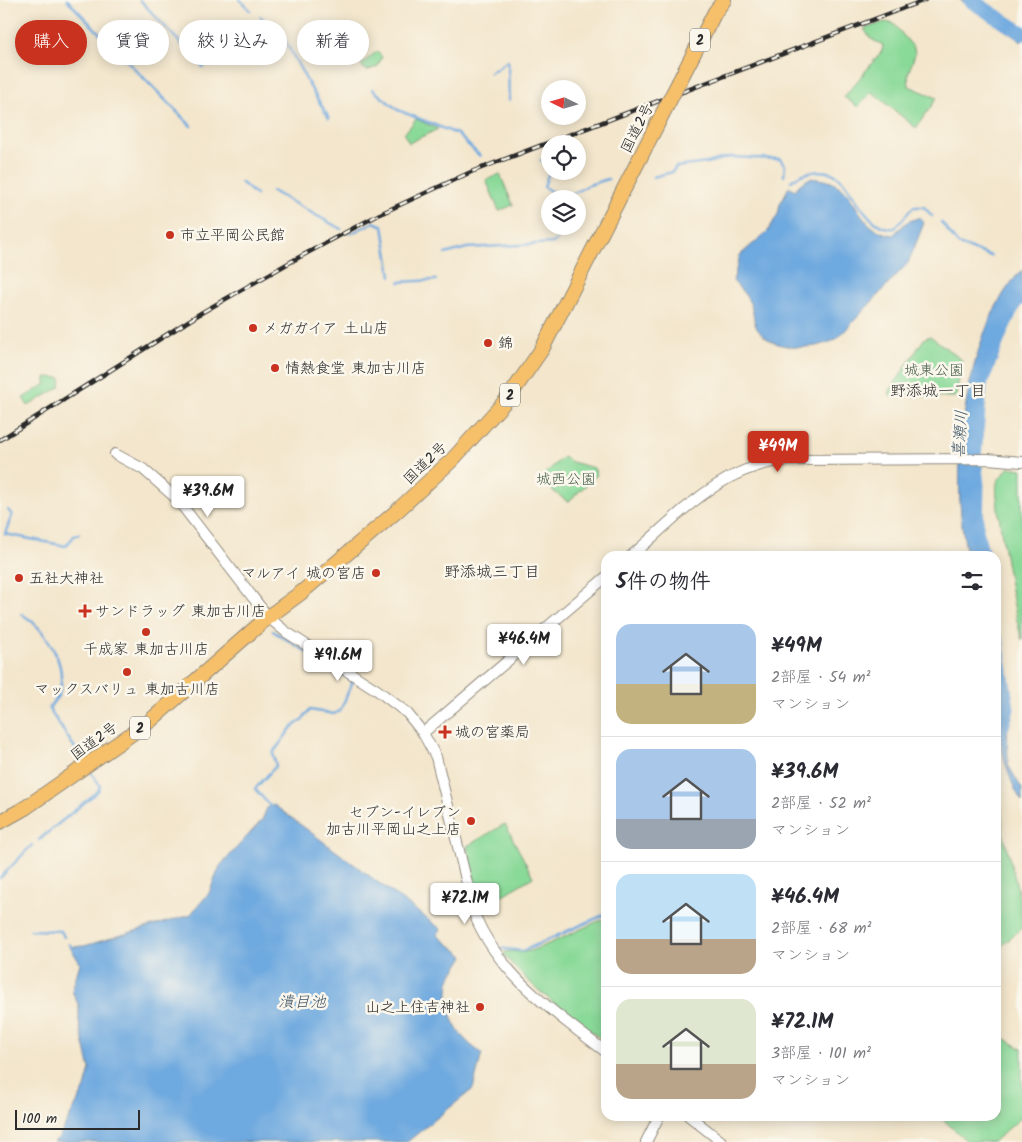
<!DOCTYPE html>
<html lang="ja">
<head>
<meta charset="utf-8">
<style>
	:root { --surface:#fff; --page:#f7f7f7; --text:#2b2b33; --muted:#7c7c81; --line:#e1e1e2; --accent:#c8321e }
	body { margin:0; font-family:Kalam,"Klee One",sans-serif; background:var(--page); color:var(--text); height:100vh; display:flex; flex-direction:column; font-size:19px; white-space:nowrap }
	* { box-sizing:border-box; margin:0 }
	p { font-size:16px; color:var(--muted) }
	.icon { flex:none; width:28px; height:28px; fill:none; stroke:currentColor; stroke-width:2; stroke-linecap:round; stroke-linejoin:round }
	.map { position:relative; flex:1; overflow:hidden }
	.sheet { position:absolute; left:601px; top:551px; width:400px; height:570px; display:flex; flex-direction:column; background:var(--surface); border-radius:15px; box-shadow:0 2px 12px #0003 }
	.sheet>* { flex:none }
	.top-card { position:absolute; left:15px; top:20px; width:475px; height:45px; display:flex; gap:10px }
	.needle { width:32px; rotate:275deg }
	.controls { position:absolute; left:541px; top:80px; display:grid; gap:10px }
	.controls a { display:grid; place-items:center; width:45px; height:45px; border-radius:50%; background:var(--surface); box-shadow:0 2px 12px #0003; font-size:25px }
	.scale { position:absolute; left:15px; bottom:12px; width:125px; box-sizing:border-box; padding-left:5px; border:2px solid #2b2b2b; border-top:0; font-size:14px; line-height:18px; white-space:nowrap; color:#2b2b2b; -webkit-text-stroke:4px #fbf7ec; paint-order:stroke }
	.price { position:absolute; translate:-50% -42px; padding:0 11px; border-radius:5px; background:#fff; color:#222; font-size:16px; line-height:32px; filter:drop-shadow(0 1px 2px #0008) }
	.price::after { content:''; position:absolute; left:50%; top:30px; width:15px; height:11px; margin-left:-8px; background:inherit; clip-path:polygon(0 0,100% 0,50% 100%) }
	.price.current { background:var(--accent); color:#fff }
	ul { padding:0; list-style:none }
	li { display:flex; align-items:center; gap:15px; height:125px; padding:0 15px }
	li+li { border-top:1px solid var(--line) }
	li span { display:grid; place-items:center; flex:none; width:140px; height:100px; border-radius:15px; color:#555 }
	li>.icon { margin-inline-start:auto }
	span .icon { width:60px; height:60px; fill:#fffc; stroke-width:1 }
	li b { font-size:21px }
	h2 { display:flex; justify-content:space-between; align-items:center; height:60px; padding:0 15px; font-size:21px }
	.pill { padding:0 18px; border-radius:22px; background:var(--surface); box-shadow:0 2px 12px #0003; font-size:18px; line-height:45px }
	.pill.current { background:var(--accent); color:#fff }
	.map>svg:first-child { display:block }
</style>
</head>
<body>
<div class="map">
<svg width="1022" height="1142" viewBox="0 0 1022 1142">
	<rect width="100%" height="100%" fill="#fbf7ec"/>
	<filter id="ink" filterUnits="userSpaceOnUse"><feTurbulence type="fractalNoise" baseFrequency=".02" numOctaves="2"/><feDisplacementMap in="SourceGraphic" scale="10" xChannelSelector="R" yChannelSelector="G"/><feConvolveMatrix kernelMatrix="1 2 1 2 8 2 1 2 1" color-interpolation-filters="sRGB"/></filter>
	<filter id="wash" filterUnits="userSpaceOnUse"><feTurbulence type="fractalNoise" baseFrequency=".0096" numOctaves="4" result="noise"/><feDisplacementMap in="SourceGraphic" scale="20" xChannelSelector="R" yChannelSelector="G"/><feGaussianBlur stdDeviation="1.12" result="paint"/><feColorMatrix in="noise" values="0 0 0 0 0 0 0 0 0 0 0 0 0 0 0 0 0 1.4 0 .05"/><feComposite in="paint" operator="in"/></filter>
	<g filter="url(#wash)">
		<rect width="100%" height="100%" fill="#f3e6cc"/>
		<path fill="#89d998" stroke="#5a8262" d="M884 22 893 23 914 48 915 54 908 74 909 86 937 98 916 128 872 92 858 107 844 97 882 51 883 45 871 39 864 29Z
			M377 51 382 57 377 67 366 71 361 65Z
			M416 119 438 129 409 143 404 134Z
			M500 174 513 205 499 211 486 180Z
			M930 336 962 360 956 397 891 396 889 392 924 339Z
			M46 377 61 378 60 387 28 406 23 398 46 384Z
			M563 457 572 462 594 468 597 475 568 502 538 480Z
			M1009 467 1022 469V640C1016 624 993 495 997 483 999 478 1005 472 1009 467Z
			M996 790C1004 805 1000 820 1004 836 1011 868 1022 895 1022 928L996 951Z
			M505 824 533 877 481 908 467 846Z
			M606 918V1043C571 1015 530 989 503 953 511 949 521 954 530 951 556 942 581 928 606 918Z
			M996 1009 1001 1013V1036L1022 1049V1117L993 1142H968L939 1116H996Z"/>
		<path fill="#6ea9df" stroke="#4c6a85" d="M960 0H983L1022 33V42Z
			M810 178C817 179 826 179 833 183 859 194 857 231 893 235L907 222 920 217 924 223 908 263 838 338C817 351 775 352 759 331 754 326 754 316 752 309 749 297 741 290 733 281L740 255 768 231 778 214 780 204 789 187 795 190 800 184Z
			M1022 270V293L1014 303 1002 328 980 384 974 458 977 485 976 531 982 556H967C965 543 962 529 961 515 954 445 970 322 1022 270Z
			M996 640 1007 709 1008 765 1022 789V802C993 754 996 695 996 640Z
			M274 805 441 929 437 935 464 956C460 964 451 974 449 983 444 1013 457 1038 482 1053L473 1089 407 1142H54L59 1137 85 1088 90 1069 79 1023V1006L72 991 80 963 70 947 84 946 190 915 209 893 220 866 262 820 267 808Z"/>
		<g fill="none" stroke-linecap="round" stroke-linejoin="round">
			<path stroke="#6ea9df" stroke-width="2.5" d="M67 0 191 126
				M140 0 203 67 254 29
				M240 0 250 10
				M260 16 268 24
				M268 24 285 40 309 85 329 118
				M490 73 508 61 509 100
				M372 89 398 110 457 134 480 156
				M541 160 550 164
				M550 169 544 187 562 198
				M653 177 672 172 676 167 707 163 729 157 780 159 785 165 784 176
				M791 181C803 171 829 166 842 180 855 194 870 232 895 228L913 207H924L932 216
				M241 182 256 195
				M272 191 341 229
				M562 199 589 185 608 179
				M941 222 958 244 991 256
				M350 234 374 222 383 226 391 276
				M445 254 467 248 553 243 571 226
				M399 282 436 280
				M8 510 12 515 5 534 66 546 74 536 79 534
				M22 614C46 629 70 666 58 696 55 700 51 704 49 709L83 760
				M271 807 255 789 276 766 273 753 292 727 302 720 310 710 334 714 340 711 353 681 273 631
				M39 840 98 791 100 786 91 772
				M0 878 32 845
				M30 930 61 931 64 937
				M69 944 72 947
				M499 948 523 951 606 914"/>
			<path stroke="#6ea9df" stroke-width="15" d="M970 0 1022 33
				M982 556 976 531 977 485 974 458 980 384 1002 328 1014 303 1022 293
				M996 640 1007 709 1002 726"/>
		</g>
	</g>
	<g filter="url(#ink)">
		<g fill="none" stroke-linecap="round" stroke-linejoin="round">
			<g stroke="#8f887c" stroke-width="12">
				<path id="minor" d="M115 454 143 469 177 499 268 617 286 632 377 690 407 713 423 733 436 757 475 916C501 977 555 1013 606 1052
					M631 556C679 515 724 463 791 460L988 459 1022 462
					M423 733 606 577
					M689 1116 722 1142
					M646 1142 659 1116"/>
			</g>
			<g stroke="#8f887c" stroke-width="16">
				<path id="highway" d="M679 82 715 12 724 0
					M0 822 25 808 150 721 268 617 302 592 397 511 453 459 509 397 542 349 666 107"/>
			</g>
			<use href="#minor" stroke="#fff" stroke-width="10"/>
			<use href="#highway" stroke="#f6c06b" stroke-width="14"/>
			<g stroke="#2b2b2b" stroke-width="4.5">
				<path id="rail" d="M0 440 201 313 294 260 380 214 471 172 925 0"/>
			</g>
			<use href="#rail" stroke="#fbf7ec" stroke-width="2.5" stroke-dasharray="8" stroke-linecap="butt"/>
			<g stroke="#8f887c" stroke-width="16" stroke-linecap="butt">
				<path id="highway-bridge" d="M666 107 679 82"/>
			</g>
			<use href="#highway-bridge" stroke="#f6c06b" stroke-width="14"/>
		</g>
	</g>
	<g fill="#c8321e" stroke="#fbf7ec" stroke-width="2">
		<circle cx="170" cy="235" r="5"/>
		<circle cx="253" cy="328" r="5"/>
		<circle cx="488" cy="343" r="5"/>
		<circle cx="275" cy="368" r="5"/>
		<circle cx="376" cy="573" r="5"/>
		<circle cx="19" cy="578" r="5"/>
		<path d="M82.5 603.5h5v5h5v5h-5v5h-5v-5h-5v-5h5z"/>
		<circle cx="146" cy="632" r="5"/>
		<circle cx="127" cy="672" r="5"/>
		<path d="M442.5 724.5h5v5h5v5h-5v5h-5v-5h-5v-5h5z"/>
		<circle cx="471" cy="821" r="5"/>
		<circle cx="480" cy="1007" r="5"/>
	</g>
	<g text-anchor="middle" stroke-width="5" stroke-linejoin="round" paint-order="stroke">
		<g fill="#fbf7ec" stroke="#696865" stroke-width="1">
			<rect x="690" y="28.5" width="20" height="23" rx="4"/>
			<rect x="500" y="383.5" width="20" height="23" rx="4"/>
			<rect x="130" y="716.5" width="20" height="23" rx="4"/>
		</g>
		<g font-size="14" font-weight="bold" fill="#2b2b2b">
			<text x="700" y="45">2</text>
			<text x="510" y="400">2</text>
			<text x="140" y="733">2</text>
		</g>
		<g font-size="15" fill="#2b2b2b" stroke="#fbf7ec">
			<text transform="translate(637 128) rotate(-63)" y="5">国道2号</text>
			<text transform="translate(425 463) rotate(-44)" y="5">国道2号</text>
			<text transform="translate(94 741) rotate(-36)" y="5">国道2号</text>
		</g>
		<g font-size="15" fill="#2b2b2b" stroke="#fbf7ec" text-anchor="start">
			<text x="180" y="240">市立平岡公民館</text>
			<text x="263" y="333">メガガイア 土山店</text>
			<text x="498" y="348">錦</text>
			<text x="285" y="373">情熱食堂 東加古川店</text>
			<text x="366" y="578" text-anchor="end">マルアイ 城の宮店</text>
			<text x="29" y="583">五社大神社</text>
			<text x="95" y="616">サンドラッグ 東加古川店</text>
			<text x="146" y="654" text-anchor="middle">千成家 東加古川店</text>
			<text x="127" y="694" text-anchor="middle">マックスバリュ 東加古川店</text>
			<text x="455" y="737">城の宮薬局</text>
			<text x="461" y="817" text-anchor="end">セブン-イレブン<tspan x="461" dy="17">加古川平岡山之上店</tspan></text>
			<text x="470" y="1012" text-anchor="end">山之上住吉神社</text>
		</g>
		<g font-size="15" fill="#475f4c" stroke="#fbf7ec">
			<text x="934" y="375">城東公園</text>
			<text x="566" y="484">城西公園</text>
		</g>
		<g font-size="16" fill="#2b2b2b" stroke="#fbf7ec">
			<text x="938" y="396">野添城一丁目</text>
			<text x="492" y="577">野添城三丁目</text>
		</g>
		<g font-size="16" font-style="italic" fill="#42576a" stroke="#fbf7ec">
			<text transform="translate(959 434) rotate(-86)" y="6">喜瀬川</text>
			<text x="302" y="1007">潰目池</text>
		</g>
	</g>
</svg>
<div class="controls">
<a><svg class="needle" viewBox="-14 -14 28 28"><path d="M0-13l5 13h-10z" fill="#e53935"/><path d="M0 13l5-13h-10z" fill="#7c7c81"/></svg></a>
<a><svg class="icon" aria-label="locate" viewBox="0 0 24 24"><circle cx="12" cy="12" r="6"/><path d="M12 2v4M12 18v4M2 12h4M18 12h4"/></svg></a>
<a><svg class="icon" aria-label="layers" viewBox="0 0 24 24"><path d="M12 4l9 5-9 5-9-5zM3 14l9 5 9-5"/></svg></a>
</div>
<div class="scale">100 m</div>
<b class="price current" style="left:778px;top:473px">¥49M</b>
<b class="price" style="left:208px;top:518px">¥39.6M</b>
<b class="price" style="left:524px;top:666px">¥46.4M</b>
<b class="price" style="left:338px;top:682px">¥91.6M</b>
<b class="price" style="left:465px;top:925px">¥72.1M</b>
<div class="top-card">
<a class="pill current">購入</a>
<a class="pill">賃貸</a>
<a class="pill">絞り込み</a>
<a class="pill">新着</a>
</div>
<section class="sheet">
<h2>5件の物件<svg class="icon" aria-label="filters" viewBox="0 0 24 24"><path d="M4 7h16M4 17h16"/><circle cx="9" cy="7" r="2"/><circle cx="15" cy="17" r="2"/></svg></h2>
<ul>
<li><span style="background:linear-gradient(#a9c7e8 60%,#c2b280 0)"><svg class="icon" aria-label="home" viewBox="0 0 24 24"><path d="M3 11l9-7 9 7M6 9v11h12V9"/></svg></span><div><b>¥49M</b><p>2部屋 · 54 m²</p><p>マンション</p></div></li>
<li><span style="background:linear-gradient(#a9c7e8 70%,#9aa5b1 0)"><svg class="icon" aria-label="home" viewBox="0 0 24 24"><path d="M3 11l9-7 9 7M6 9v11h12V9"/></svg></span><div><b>¥39.6M</b><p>2部屋 · 52 m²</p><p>マンション</p></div></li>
<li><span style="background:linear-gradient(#bfe0f5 65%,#b9a48a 0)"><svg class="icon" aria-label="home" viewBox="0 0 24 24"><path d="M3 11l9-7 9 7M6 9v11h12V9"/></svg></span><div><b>¥46.4M</b><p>2部屋 · 68 m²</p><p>マンション</p></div></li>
<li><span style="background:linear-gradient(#dfe7d0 65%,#b9a48a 0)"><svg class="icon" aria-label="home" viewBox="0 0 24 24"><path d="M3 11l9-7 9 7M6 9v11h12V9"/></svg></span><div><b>¥72.1M</b><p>3部屋 · 101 m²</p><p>マンション</p></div></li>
</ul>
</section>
</div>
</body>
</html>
